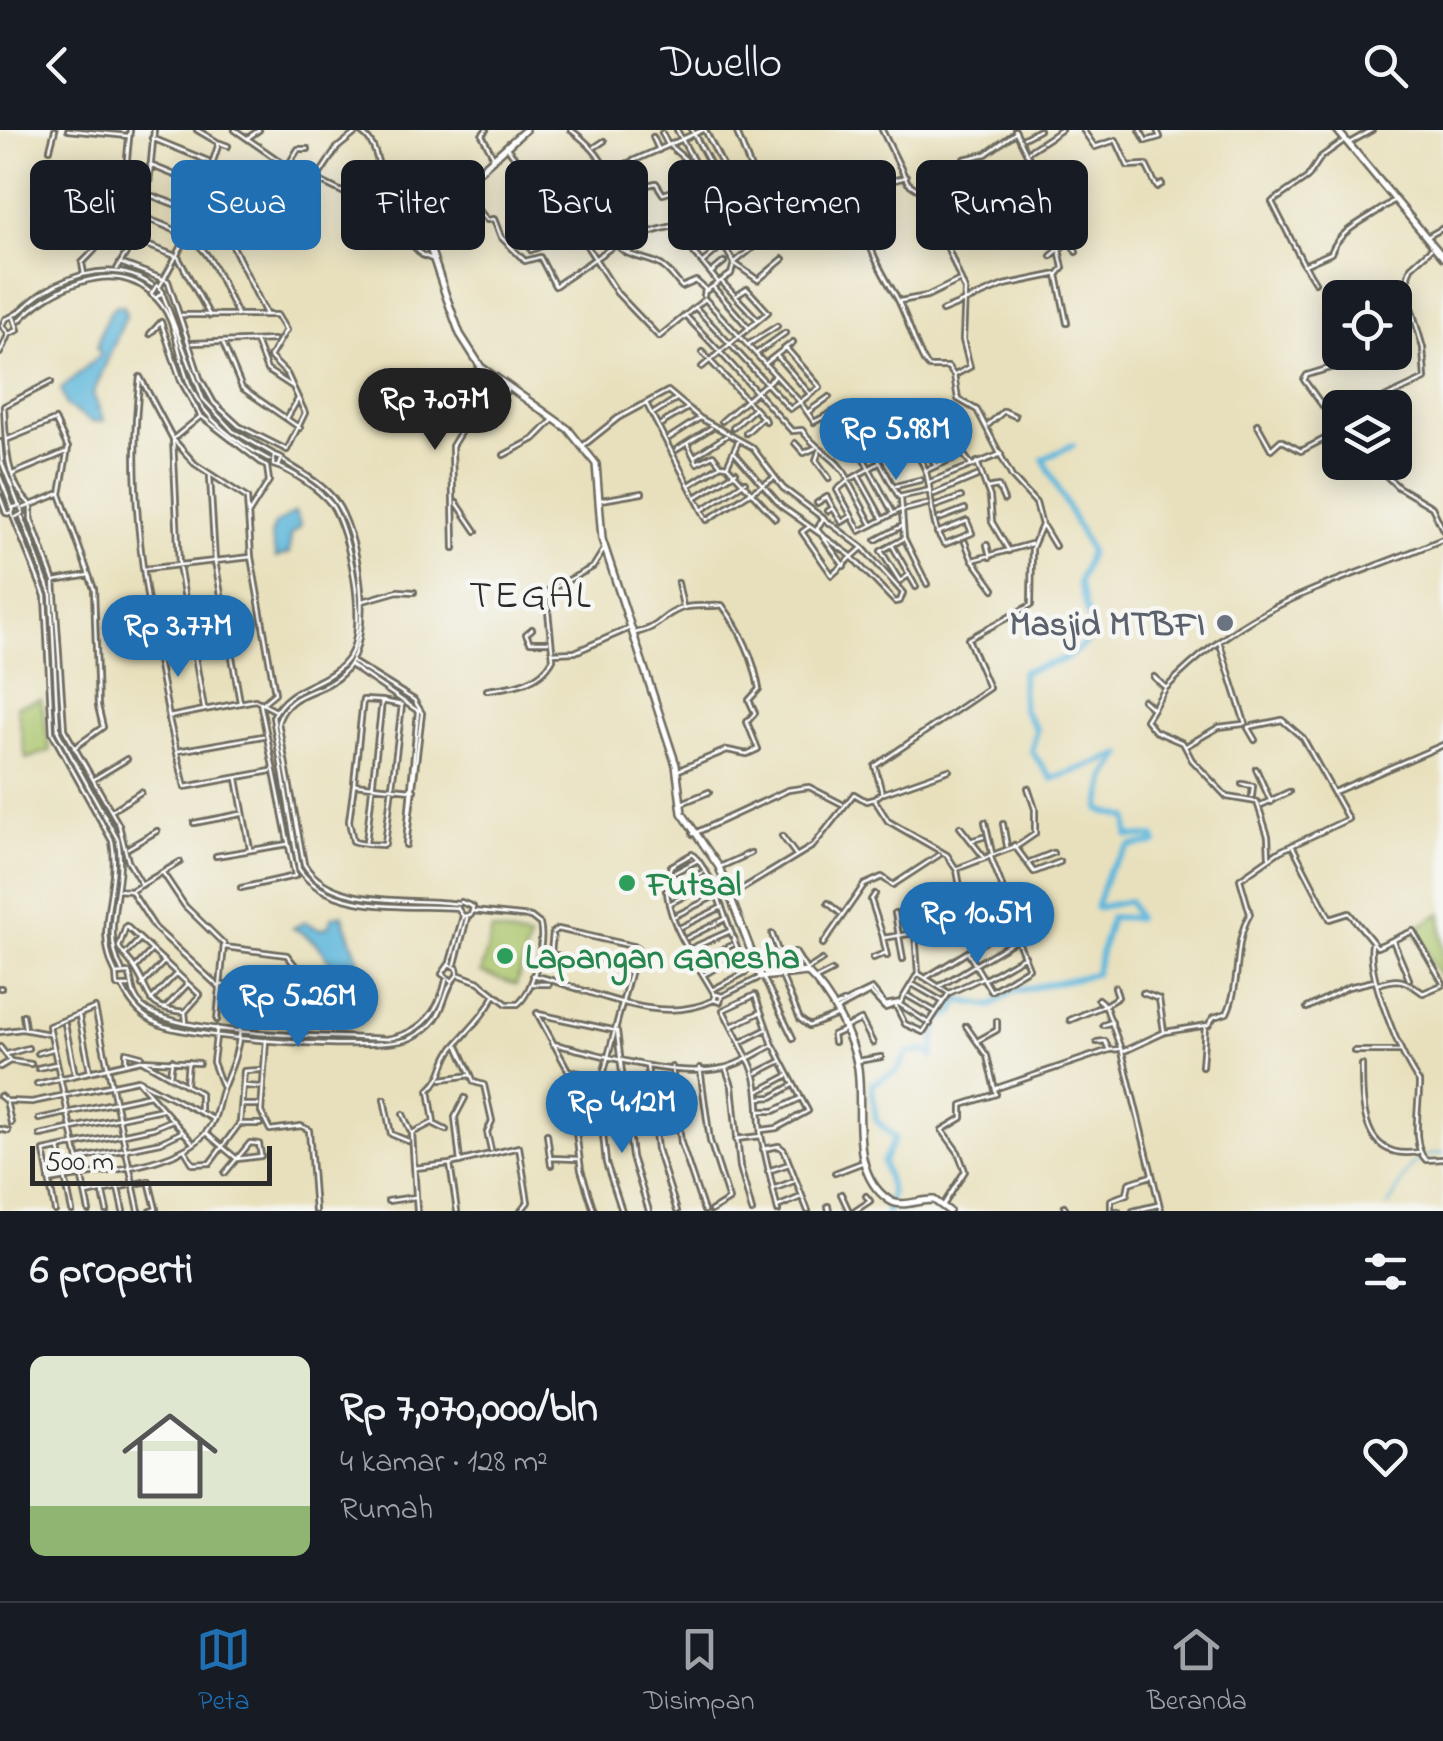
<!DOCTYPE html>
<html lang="id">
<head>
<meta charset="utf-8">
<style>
	:root { --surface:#171b24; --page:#242831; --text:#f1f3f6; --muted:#9ea1a6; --line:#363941; --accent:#1f6fb2 }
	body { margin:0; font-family:"Indie Flower",sans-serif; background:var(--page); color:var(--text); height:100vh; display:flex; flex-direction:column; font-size:38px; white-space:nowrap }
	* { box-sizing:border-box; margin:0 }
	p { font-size:32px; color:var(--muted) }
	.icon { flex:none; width:55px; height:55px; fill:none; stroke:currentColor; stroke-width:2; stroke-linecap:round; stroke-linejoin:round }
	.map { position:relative; height:1081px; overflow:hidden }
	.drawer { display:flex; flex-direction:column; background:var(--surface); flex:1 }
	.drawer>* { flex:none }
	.top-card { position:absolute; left:30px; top:30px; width:1385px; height:90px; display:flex; gap:20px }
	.controls { position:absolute; left:1322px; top:150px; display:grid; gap:20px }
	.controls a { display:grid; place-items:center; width:90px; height:90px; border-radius:15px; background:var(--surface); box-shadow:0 5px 25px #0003; font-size:50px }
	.scale { position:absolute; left:30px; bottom:25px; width:242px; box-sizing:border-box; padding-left:10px; border:5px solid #2b2b2b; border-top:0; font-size:28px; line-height:35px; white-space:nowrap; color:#2b2b2b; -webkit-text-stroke:8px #f6f6f2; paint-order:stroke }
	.price { position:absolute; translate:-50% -85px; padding:0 22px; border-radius:35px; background:var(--accent); color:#fff; font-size:32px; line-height:65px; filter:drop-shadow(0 2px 5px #0008) }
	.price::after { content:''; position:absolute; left:50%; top:60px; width:30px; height:22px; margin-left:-15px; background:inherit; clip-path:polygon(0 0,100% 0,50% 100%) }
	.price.current { background:#222; color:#fff }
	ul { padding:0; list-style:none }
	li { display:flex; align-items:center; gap:30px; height:250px; padding:0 30px }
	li+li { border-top:2px solid var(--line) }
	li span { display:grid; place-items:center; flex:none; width:280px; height:200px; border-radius:15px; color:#555 }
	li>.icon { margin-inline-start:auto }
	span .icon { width:120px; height:120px; fill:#fffc; stroke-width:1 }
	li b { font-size:42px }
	h2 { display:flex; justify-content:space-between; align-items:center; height:120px; padding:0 30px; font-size:42px }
	.tag { padding:0 35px; border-radius:15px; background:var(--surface); box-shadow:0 5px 25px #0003; font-size:35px; line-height:90px }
	.tag.current { background:var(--accent); color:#fff }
	header { display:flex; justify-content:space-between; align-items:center; height:130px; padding:0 30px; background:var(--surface); font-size:45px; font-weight:600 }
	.tabs { display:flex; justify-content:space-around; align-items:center; height:140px; border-top:2px solid var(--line); background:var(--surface); font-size:28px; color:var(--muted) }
	.tabs a { display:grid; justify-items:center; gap:5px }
	.tabs .current { color:var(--accent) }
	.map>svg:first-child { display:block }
</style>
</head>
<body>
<header><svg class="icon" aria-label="back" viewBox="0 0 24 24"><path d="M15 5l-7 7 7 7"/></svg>Dwello<svg class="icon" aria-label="search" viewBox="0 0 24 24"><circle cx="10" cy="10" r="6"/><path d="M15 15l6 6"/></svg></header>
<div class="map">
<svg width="1443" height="1081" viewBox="0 0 1443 1081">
	<rect width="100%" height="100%" fill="#f6f6f2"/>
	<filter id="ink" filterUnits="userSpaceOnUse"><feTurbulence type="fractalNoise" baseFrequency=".01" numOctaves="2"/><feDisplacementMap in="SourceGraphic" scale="20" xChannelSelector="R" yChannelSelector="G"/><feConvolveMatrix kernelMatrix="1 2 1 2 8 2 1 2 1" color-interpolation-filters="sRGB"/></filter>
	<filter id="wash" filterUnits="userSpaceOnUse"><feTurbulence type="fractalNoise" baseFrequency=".0048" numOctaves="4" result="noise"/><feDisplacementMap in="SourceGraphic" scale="40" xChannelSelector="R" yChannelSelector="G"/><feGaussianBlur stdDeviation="2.25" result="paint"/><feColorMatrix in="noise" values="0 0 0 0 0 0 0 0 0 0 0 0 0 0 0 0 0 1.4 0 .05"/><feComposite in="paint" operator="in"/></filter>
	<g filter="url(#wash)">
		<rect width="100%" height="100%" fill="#e8e0bc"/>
		<path fill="#aac56c" stroke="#6a784c" stroke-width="2.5" d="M41 569 50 621 26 629 17 576Z
			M1441 783 1443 844 1440 847 1413 800Z
			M492 800 530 809 516 855 481 843Z"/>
		<path fill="#5eb7db" stroke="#447183" stroke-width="2.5" d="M117 175 124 176 126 186 93 264 104 291 92 292 66 276 61 259 101 224 97 218C100 205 106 182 117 175Z
			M295 382 301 396 291 405 289 423 276 428 271 405 275 394Z
			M342 784 358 828V867L340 871C334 861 337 858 335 848 332 825 312 807 293 798L305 792 319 799 328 797 332 787Z"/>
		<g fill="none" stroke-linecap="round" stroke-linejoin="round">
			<path stroke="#5eb7db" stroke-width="2.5" d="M1388 1076C1408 1050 1401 1027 1443 1023"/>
			<path stroke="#5eb7db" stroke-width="6" d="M887 1081 891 1063 883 1032 895 1008 876 990 872 954 897 941 908 923 926 921 933 927 937 890 954 883 957 870 992 876 1011 862 1095 844 1111 787 1137 788 1129 771 1096 778 1108 741 1130 716 1156 713 1154 707 1128 706V688L1100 680 1107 645 1122 624 1052 649 1032 622 1036 599 1023 579 1022 542 1066 529 1094 506 1079 453 1090 421 1043 329 1073 315"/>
		</g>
	</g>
	<g filter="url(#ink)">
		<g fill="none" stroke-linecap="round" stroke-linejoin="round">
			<g stroke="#6d6a5e" stroke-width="8">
				<path id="minor" d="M68 0 128 6
					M154 0 148 64 134 110 178 127 210 186
					M235 0 281 32 379 80 422 125 432 129
					M486 0 482 5 494 28
					M571 0C642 53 583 75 618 116 630 130 654 127 666 139 672 144 676 151 682 157L696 151 705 159 704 166
					M677 0 699 41
					M692 0 714 41
					M705 0 724 38
					M736 0 760 62 781 93
					M882 0 908 53 926 65 965 160 963 210 970 237 955 245
					M1015 0 1076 122
					M1083 0 1095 17 1116 10 1128 36 1146 35 1157 57 1162 54
					M1140 0 1146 11 1160 7 1157 0
					M662 3 668 15
					M249 7 259 0
					M653 7 659 20
					M152 8 208 31
					M1024 8 1039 0
					M1342 12 1321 27 1307 48 1272 72 1304 135 1331 123C1340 97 1374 87 1394 70
					M1351 12 1372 0
					M220 13 228 16
					M595 17 604 11
					M671 17 685 29
					M50 19 55 0
					M508 19 521 35 524 47
					M1029 21 1061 0
					M964 29 986 24 1015 3
					M289 34 298 19H308
					M150 35 202 56
					M411 35 423 62
					M627 35 633 56
					M854 37 865 56
					M610 41 703 0
					M318 47 337 18 358 1C382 14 373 38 389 55L413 43
					M906 47 861 59C859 100 874 130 896 166 907 186 913 211 924 231L929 237H948L953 244
					M462 49 464 62 487 90 494 89 501 107 525 131 540 127 555 156 615 115
					M593 51 608 45
					M1020 55 1039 46
					M1048 60 1057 57
					M206 61 266 184
					M609 64 656 53 663 64 683 58 690 92C668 99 635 99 629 123
					M150 65 217 90
					M591 76 606 75
					M1042 83 1053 79
					M142 87C213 112 205 121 238 185
					M1035 103 1059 94
					M1427 107 1443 98
					M713 112 724 116 734 133 758 150 783 129
					M585 113 617 163 659 207 705 169 800 272 790 279 730 214 720 222 792 301 802 300C816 321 837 326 849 350L837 360 860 401 872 395
					M705 113 694 123 718 152
					M835 113 862 99
					M531 120 576 103 578 95 606 91
					M1051 126 1058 120
					M703 132 716 121
					M120 133 168 151 200 248 214 273 239 296 287 320 305 283 287 244 270 227 286 200 277 185H182
					M1305 136 1315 152
					M117 139 133 111
					M712 142 724 132
					M84 144 82 133C131 86 122 63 130 0
					M722 152 758 190
					M160 156 189 103 219 13 197 0
					M714 158 748 197
					M706 161 731 144 734 133 782 94 860 59
					M163 165 203 269 233 301 273 324
					M156 168 163 162 157 155 151 164C178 184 177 227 190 256 206 291 237 313 270 330
					M900 171 927 166 958 151
					M695 177 730 214 768 182 747 159 736 166
					M942 181 1004 155 1058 144
					M685 185 720 222 702 237
					M14 188 18 200 9 204 2 196 5 189C20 185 28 172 42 163 75 142 118 131 152 155
					M19 191C49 159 110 129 149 161
					M1067 193 1057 145 1063 138 1059 119 1070 111
					M150 204 161 192 181 251 200 285
					M256 212 267 240 293 257
					M192 213 274 210
					M223 213 242 258 300 298
					M749 214 777 196
					M786 218 820 257 800 272 814 292 844 276 860 296 899 367 930 360
					M702 222 766 291
					M0 223 8 205
					M757 223 785 203
					M776 225 810 264
					M766 233 793 212
					M51 252 4 276C6 310 4 351 31 375V389L53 449
					M426 272 447 267 480 238
					M646 273 707 390 774 348
					M1363 278 1425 249 1423 218 1409 170 1408 146 1411 137 1431 119
					M808 282 829 267
					M654 283 676 269
					M1340 284 1332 289 1304 250 1307 245 1340 235
					M287 288 298 269
					M1332 289 1328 307 1340 330
					M722 291 775 246
					M661 294 688 278
					M1257 294 1271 319 1281 310 1301 321 1328 307
					M988 295 1004 281 1015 286
					M1395 296 1404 310
					M860 297 850 303 893 383
					M915 297 935 335
					M733 298 754 279
					M746 303 763 287
					M669 308 700 288
					M6 310 55 290 68 318 60 364 94 459 98 576 103 597 74 618
					M909 310C914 319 921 329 925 339 933 359 929 398 945 414L972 403 967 391 937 403
					M0 312 2 333 19 376
					M687 313 697 333 713 325 720 334
					M795 313 804 323 815 318
					M584 315 618 288 668 261 700 288 752 317 783 358 863 418 903 463 900 471 895 472 850 425 781 376 734 322
					M676 320 711 298
					M819 321 816 330 829 348
					M504 325 534 309 553 290
					M695 326 726 306
					M284 331C300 342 321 353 333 368 360 401 376 510 343 543 322 565 289 559 278 592L304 734C331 780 413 767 459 774
					M977 332 990 367 992 392 1009 421
					M1341 332H1358
					M1372 332 1398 357 1432 377 1443 400
					M279 336 282 328 274 325 273 335C291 340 319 359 331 374 350 402 368 496 350 525 330 558 289 552 273 587L299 739C330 785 409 774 458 778
					M727 336 738 312
					M927 340 963 324 971 334
					M13 344 66 322
					M858 345 882 388
					M0 347 12 378
					M210 347 215 431 251 427
					M851 349 879 333
					M930 352 1001 324
					M849 353 872 395 902 379
					M691 354 721 335 727 336 775 388
					M896 356 920 350
					M987 358 998 356 1004 370
					M934 364 977 346
					M0 367 6 383 12 384
					M696 367 736 342
					M901 369 904 408 927 454
					M601 370 642 363
					M457 373 476 401
					M817 373 827 367 833 378
					M936 376 961 367
					M24 378 58 364
					M702 380 745 352
					M904 380 927 374
					M828 381 833 378 842 392 850 387
					M249 383 269 351 267 337 201 286 173 309 140 247C125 360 147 477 169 587L255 570 276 581
					M16 387 23 383 20 376 14 377 12 384 45 466 52 603 112 711C121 758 92 798 116 844
					M22 387 51 465 58 602 118 710C127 756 99 797 122 841
					M823 389 817 399 844 436
					M939 389 965 379
					M1043 396 1055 416
					M809 397 802 402 832 445 862 418
					M903 409 881 421 900 451 909 445
					M876 410 902 396
					M965 412 972 429
					M892 415 916 457
					M987 415 990 427
					M454 418 452 316 471 285 491 277 508 260
					M144 439 215 431 240 572
					M89 445 54 451 64 599 119 695 128 731 142 755
					M678 453 683 476
					M994 459 973 430 1031 414
					M363 471 398 461 414 462
					M532 499 526 504 530 512H548
					M635 503C662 497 659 487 680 479 694 473 708 478 722 475 740 499 754 529 759 559L749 570 755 583 747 592 758 619 747 624 727 620 679 640
					M1219 511 1245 593
					M553 523 575 522 630 498
					M353 532 414 570 422 583 406 715
					M350 535 418 581 406 713
					M1154 547 1166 558C1254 467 1334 456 1443 409
					M1165 559 1146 590 1155 601 1183 613 1192 630 1227 667 1257 672 1268 706 1269 726
					M487 560C511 557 540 554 553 529L546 462 593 437 603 421
					M1143 570 1151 577
					M204 578 179 435 173 309 195 334 247 368 251 427 275 563 263 573
					M169 589 185 657 271 641
					M1248 598 1255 610
					M1186 616 1219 597 1243 594
					M178 621 263 606
					M1256 639 1271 672
					M94 649 127 629
					M237 649 250 719
					M354 653 363 570 381 571
					M1242 654 1253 656 1252 666
					M1334 662 1443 615
					M884 663 949 640
					M874 669 882 663 875 636 989 558 968 509 1031 475 1032 418 1042 395 1036 373 1012 347 977 280 958 269 954 245
					M682 673 709 662
					M1261 675 1289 662
					M113 680 141 662
					M985 692 992 723
					M194 693 241 684
					M1003 694 1007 716
					M960 697 983 726
					M693 704 788 660 809 657 842 674
					M782 706 796 725
					M973 710 983 707
					M366 713 382 571 402 575 385 714 383 715C374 714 361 715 353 711L349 691 354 654C373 656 392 658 411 660H414
					M1014 715 1034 742 1060 732
					M1293 717 1330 789 1349 783 1377 817 1413 801 1443 853
					M128 718 157 701
					M990 725 1002 756
					M216 726 288 714
					M1030 732 1053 723
					M720 737 751 723
					M957 740 963 773
					M163 743 185 776 224 814 217 890
					M668 744 671 736 692 724 698 730
					M241 758 295 746 260 572
					M118 760 131 761 180 732
					M131 761 155 798 219 857
					M666 761 703 742
					M875 764 871 770 883 807
					M732 765 813 716 854 664 866 671 874 669 888 691 947 725 956 739 1019 715 1035 704V679L1028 658
					M461 772 473 777 471 785 463 786
					M828 773 840 783
					M669 774 711 752
					M895 783 903 829
					M912 783 915 802
					M675 786 717 765
					M681 797 722 777
					M772 804 786 844
					M687 808 725 789
					M1393 811 1409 849
					M823 814 864 755 882 747 893 755 939 725
					M1372 814C1367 847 1401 926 1419 952 1420 974 1410 1015 1426 1030L1443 1029
					M225 817 287 825 307 851 309 862
					M692 818 730 801
					M968 823 991 861 1029 838 1008 788
					M125 825 140 809
					M781 825 795 822 807 841
					M873 828 885 823
					M699 831 732 815
					M450 832 463 786 458 779
					M455 834 467 788
					M136 837 151 821
					M808 839 822 830
					M705 844 738 827
					M460 845 479 852 507 874H518C533 862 545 812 540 794L531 787 473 781
					M533 845C588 858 657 898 714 870
					M782 847 800 889 809 896 835 886
					M927 847 1010 796
					M764 849 793 908
					M816 849 832 841
					M985 849 1025 826
					M533 854H549
					M1379 854C1400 846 1406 851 1423 863L1442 855
					M142 855 164 832
					M222 855 309 863 306 897
					M914 855 942 871
					M129 856H117L116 844 129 843C134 856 130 864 142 876 175 907 336 906 386 909 420 904 439 882 446 850
					M940 856 1018 809
					M1115 857 1118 867 1105 875 1122 922 1161 1081
					M0 858H1
					M123 858C131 875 143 888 161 895 195 908 381 923 411 908 451 888 438 866 458 844L457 838 449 834 442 844 451 850
					M712 860 746 842 712 751 698 730 668 746C660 784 696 831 715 865
					M949 863 981 848
					M1143 863 1159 869 1164 901
					M716 864 722 866 720 872 714 870Z
					M722 866 761 847
					M908 866 936 882
					M151 870 176 844
					M895 874 905 894 923 902 949 863 919 844
					M899 874 930 894
					M837 876 872 859 885 875 901 872
					M165 878 187 855
					M1307 878 1348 857 1374 851
					M836 880 870 862 885 878 900 873 918 843 915 803 883 808 887 826
					M185 882 200 865 126 796 119 817C123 825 129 829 134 837 153 865 143 878 185 882L186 892
					M537 883 568 940 602 949 637 817 558 799 553 802 551 824 630 842
					M538 884 617 901 632 1027 649 1081
					M23 885 25 898
					M79 886 90 941
					M1070 890 1105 875 1098 869
					M65 894 75 945
					M1103 895 1112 892
					M732 896 761 882
					M217 898 213 932 222 956
					M844 898 861 890 873 913
					M0 902 22 899 49 904
					M266 910 261 982 270 1000 301 996 309 1000 315 1081
					M979 910 997 900V891
					M741 912 765 900
					M834 912 833 905 842 901
					M1097 912 1105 911 1109 920 1119 919
					M553 914C605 924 670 949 723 938 740 935 758 922 773 915L755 865 723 880 747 927C761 950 758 979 761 1006
					M774 916 800 966
					M0 917 10 930
					M1354 921H1401
					M1122 922 1165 902 1208 895 1214 887 1227 883C1242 852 1232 814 1250 784L1240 749 1280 721 1348 689 1303 608 1282 590 1248 597
					M38 923 52 919
					M7 924 28 918
					M126 931V922L141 926
					M858 931 881 927
					M199 933 141 930 200 963V980
					M1362 935C1362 977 1362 1031 1418 1022
					M647 936 657 1019 677 1081
					M1202 936 1205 897
					M0 937 10 931 31 934
					M672 937 681 1013 704 1081
					M38 938 56 934
					M700 938 710 1011 729 1070 711 1081
					M726 939 732 956 740 1037 752 1081
					M757 943 781 931
					M471 945 474 952 484 955 492 991 487 1002 491 1020
					M170 946 172 930
					M442 949 471 945 458 916
					M139 952 193 1013
					M37 954 141 930
					M186 954 188 932
					M245 956 260 957
					M997 958 1109 920
					M759 961 787 946
					M0 966 6 971 32 972 138 950 213 989
					M759 968 772 967 793 955
					M384 969 391 1004 408 1011
					M6 971 11 993
					M243 975H258
					M600 975 606 1033 622 1081
					M759 981H774L801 968 808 981 777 998 762 1000
					M403 984 411 1002
					M39 989 150 965
					M241 994H260
					M434 994 446 1000
					M0 999 8 1001
					M207 1004 237 1029 261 1026 259 1014 250 1013 225 1043
					M547 1004 551 1035
					M40 1005 162 979
					M736 1009 761 1006 778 1081
					M59 1019 72 1081
					M763 1019 779 1016 784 1020 808 1081
					M185 1021 193 1034 210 1033 240 993 244 941 260 940
					M551 1028 577 1029
					M78 1029 161 1012 182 1002
					M460 1032 455 987 465 968
					M450 1034 519 1017 528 1072 521 1081
					M415 1038 450 1034 457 1081
					M768 1041 789 1034
					M835 1043 861 1033
					M49 1051C93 1042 181 1037 207 1001 218 987 217 973 223 958 231 938 238 923 240 900
					M118 1058 123 1081
					M773 1059 794 1051
					M103 1063 107 1081
					M86 1064 149 1051 156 1079 151 1081
					M841 1064 849 1081
					M388 1071 415 1067
					M944 1074 965 1041 958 1022 942 1000 962 988V975L996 964 987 926 966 896
					M828 1076 829 1081
					M1064 1076 1067 1081
					M777 1077 801 1067
					M55 1081 44 1021 153 998 172 990
					M89 1081 49 896 95 878 139 1081
					M417 1081 412 1003 434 992 429 960C446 945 441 933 453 918 469 899 483 887 495 865
					M594 1081 581 1040 574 987 623 966
					M855 1081 870 1071 866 1066
					M1111 1081V1070L1127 1064 1129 1053 1151 1046
					M1117 1081H1118
					M1133 1081 1158 1075"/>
			</g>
			<g stroke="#6d6a5e" stroke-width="10">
				<path id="tertiary" d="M525 0 475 45 441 51 422 68 431 121 446 166 460 204 481 237 568 299 596 334 602 409 676 635 682 683 719 737 761 847 807 842C830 864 853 907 858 938 864 980 848 1042 889 1070 901 1079 920 1069 934 1070L949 1081
					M1337 0 1443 127"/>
			</g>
			<use href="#minor" stroke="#fff" stroke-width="2.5"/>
			<use href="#tertiary" stroke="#fff" stroke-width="5"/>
		</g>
	</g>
	<circle fill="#6b7280" stroke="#f6f6f2" stroke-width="4" cx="1225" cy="493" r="10"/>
	<g fill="#2e9e5b" stroke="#f6f6f2" stroke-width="4">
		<circle cx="627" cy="753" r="10"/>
		<circle cx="505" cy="826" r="10"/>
	</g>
	<g text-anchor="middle" stroke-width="9" stroke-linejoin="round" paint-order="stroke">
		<g font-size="35" font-weight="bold" fill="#5b616d" stroke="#f6f6f2" text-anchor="end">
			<text x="1205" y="505">Masjid MTBFI</text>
		</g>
		<g font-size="35" font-weight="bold" fill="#27864d" stroke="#f6f6f2" text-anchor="start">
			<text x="647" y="765">Futsal</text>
			<text x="525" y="838">Lapangan Ganesha</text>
		</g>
		<g font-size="40" letter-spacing="2.5" fill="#2b2b2b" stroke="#f6f6f2">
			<text x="531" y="477">TEGAL</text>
		</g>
	</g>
</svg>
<div class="controls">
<a><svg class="icon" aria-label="locate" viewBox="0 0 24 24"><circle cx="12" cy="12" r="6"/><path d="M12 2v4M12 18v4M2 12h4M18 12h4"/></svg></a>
<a><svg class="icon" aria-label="layers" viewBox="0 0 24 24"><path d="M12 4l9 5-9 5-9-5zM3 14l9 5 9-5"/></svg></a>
</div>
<div class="scale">500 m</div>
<b class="price current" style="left:435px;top:323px">Rp 7.07M</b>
<b class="price" style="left:896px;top:353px">Rp 5.98M</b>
<b class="price" style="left:178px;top:550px">Rp 3.77M</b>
<b class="price" style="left:977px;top:837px">Rp 10.5M</b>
<b class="price" style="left:298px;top:920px">Rp 5.26M</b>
<b class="price" style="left:622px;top:1026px">Rp 4.12M</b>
<div class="top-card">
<a class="tag">Beli</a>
<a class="tag current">Sewa</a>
<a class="tag">Filter</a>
<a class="tag">Baru</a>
<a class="tag">Apartemen</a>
<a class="tag">Rumah</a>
</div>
</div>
<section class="drawer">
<h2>6 properti<svg class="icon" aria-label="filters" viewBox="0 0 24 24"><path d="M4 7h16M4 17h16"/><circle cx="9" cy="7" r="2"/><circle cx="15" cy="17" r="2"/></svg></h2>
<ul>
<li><span style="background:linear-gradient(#dfe7d0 75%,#8fb573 0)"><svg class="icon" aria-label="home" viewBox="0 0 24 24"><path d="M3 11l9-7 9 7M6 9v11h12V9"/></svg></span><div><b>Rp 7,070,000/bln</b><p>4 kamar · 128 m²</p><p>Rumah</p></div><svg class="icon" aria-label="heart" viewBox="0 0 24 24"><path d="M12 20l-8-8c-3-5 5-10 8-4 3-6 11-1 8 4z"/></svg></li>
</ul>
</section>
<nav class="tabs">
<a class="current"><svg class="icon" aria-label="map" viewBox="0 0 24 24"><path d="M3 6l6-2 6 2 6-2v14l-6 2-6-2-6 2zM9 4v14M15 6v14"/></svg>Peta</a>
<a><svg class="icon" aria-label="saved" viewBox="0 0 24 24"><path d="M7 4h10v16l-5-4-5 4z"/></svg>Disimpan</a>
<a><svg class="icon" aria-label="home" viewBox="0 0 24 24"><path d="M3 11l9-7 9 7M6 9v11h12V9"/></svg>Beranda</a>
</nav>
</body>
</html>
